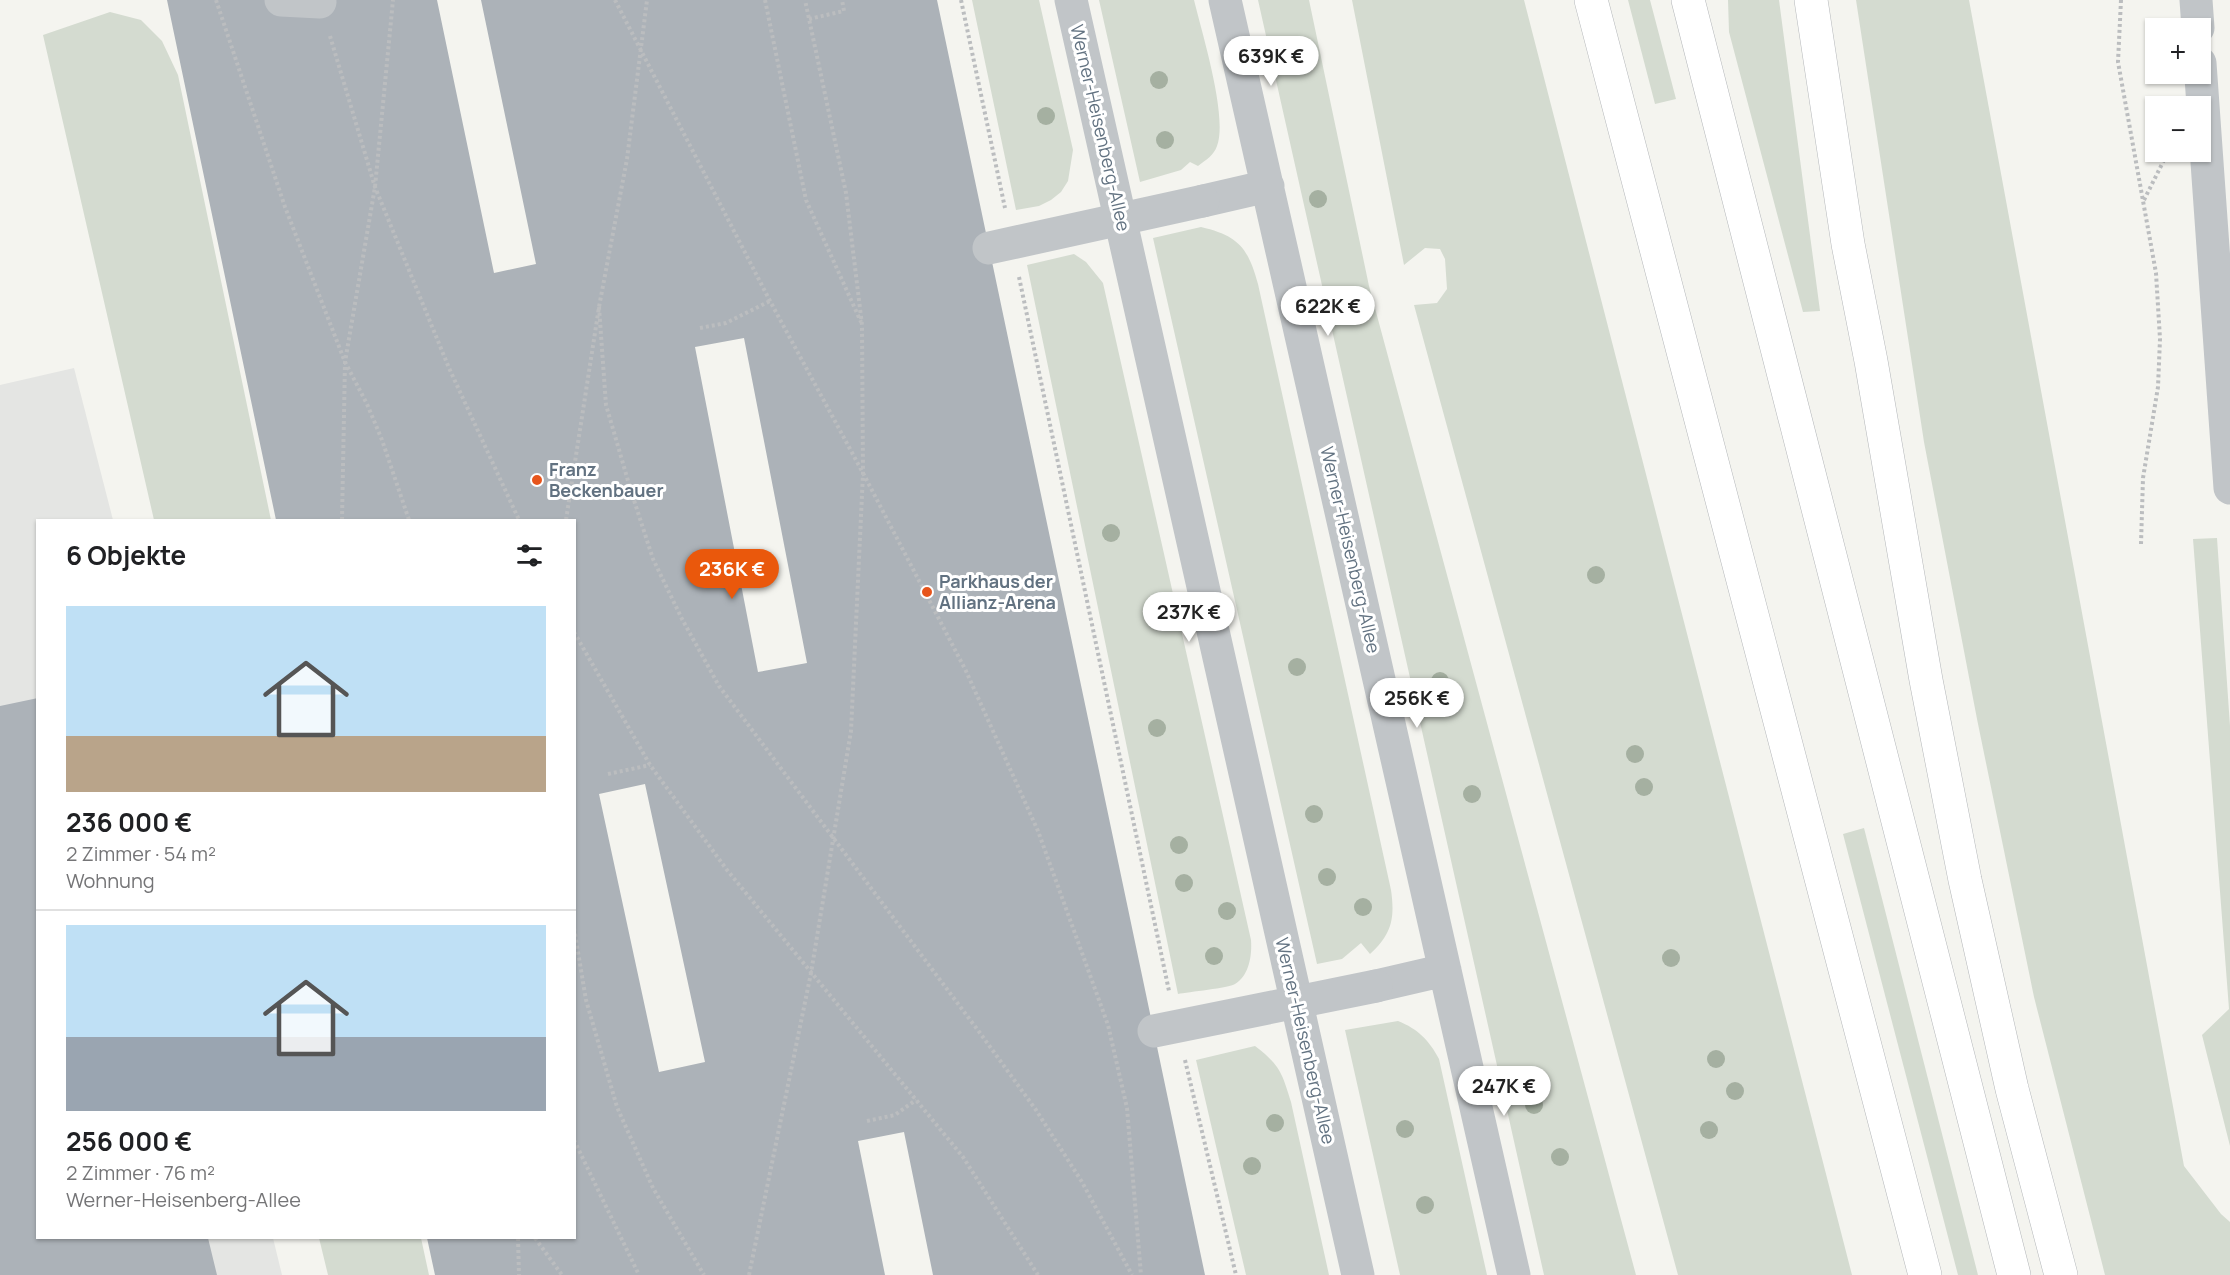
<!DOCTYPE html>
<html lang="de">
<head>
<meta charset="utf-8">
<style>
	:root { --surface:#fff; --page:#f2f2f2; --text:#202124; --muted:#757577; --line:#e0e0e0; --accent:#ea580c }
	body { margin:0; font-family:Manrope,sans-serif; background:var(--page); color:var(--text); height:100vh; display:flex; flex-direction:column; font-size:22px; white-space:nowrap }
	* { box-sizing:border-box; margin:0 }
	p { font-size:20px; color:var(--muted) }
	.icon { flex:none; width:33px; height:33px; fill:none; stroke:currentColor; stroke-width:2; stroke-linecap:round; stroke-linejoin:round }
	.map { position:relative; flex:1; overflow:hidden }
	.details { position:absolute; left:36px; top:519px; width:540px; height:720px; display:flex; flex-direction:column; background:var(--surface); border-radius:0px; box-shadow:0 2px 4px #0004 }
	.details>* { flex:none }
	.tools { position:absolute; left:2145px; top:18px; display:grid; gap:12px }
	.tools a { display:grid; place-items:center; width:66px; height:66px; border-radius:0px; background:var(--surface); box-shadow:0 2px 4px #0004; font-size:30px }
	.price { position:absolute; translate:-50% -51px; padding:0 14px; border-radius:21px; background:#fff; color:#222; font-size:20px; line-height:39px; filter:drop-shadow(0 2px 3px #0008) }
	.price::after { content:''; position:absolute; left:50%; top:36px; width:18px; height:14px; margin-left:-9px; background:inherit; clip-path:polygon(0 0,100% 0,50% 100%) }
	.price.selected { background:var(--accent); color:#fff }
	ul { padding:0; list-style:none }
	li { display:grid; align-content:center; gap:12px; height:318px; padding:0 30px }
	li+li { border-top:2px solid var(--line) }
	li span { display:grid; place-items:center; height:186px; border-radius:0px; color:#555 }
	li>.icon { margin-inline-start:auto }
	span .icon { width:108px; height:108px; fill:#fffc; stroke-width:1 }
	li b { font-size:26px }
	h2 { display:flex; justify-content:space-between; align-items:center; height:72px; padding:0 30px; font-size:26px }
	.map>svg:first-child { display:block }
</style>
</head>
<body>
<div class="map">
<svg width="2230" height="1275" viewBox="0 0 2230 1275">
	<rect width="100%" height="100%" fill="#f4f4ef"/>
	<path fill="#e4e5e3" d="M74 368 113 520H38V1238H273L282 1275H0V385Z"/>
	<path fill="#d4dbd0" d="M972 0H1039L1073 150 1068 181 1061 192 1051 200 1039 206 1016 210Z
		M1099 0H1194C1202 33 1228 117 1217 146 1214 155 1206 160 1198 166L1190 162 1181 170 1140 182Z
		M1258 0H1309L1369 286 1636 1275H1544Z
		M1352 0H1524L1852 1275H1678L1414 305 1437 303 1447 289 1445 259 1440 249 1425 248 1404 265Z
		M1628 0H1650L1676 99 1655 104Z
		M1728 0H1779L1820 311 1803 312 1729 32Z
		M1856 0H1969L2184 1166 2221 1214 2230 1222V1275H2105L2034 997 1977 719 1924 442Z
		M110 12 141 20 162 41 178 75 271 520H154L43 35Z
		M1201 227C1239 236 1248 248 1258 284L1391 890C1395 918 1392 934 1370 954L1361 943 1342 959 1317 964 1153 238Z
		M1074 254 1086 262 1103 283 1251 940C1252 954 1250 975 1235 984 1229 988 1188 992 1178 994L1027 265Z
		M2217 538 2230 726V1146L2202 1035 2229 1009 2193 539Z
		M1864 828 1978 1275H1958L1843 834Z
		M1398 1021C1418 1029 1429 1040 1439 1059L1487 1275H1400L1345 1030Z
		M1255 1046C1280 1065 1282 1073 1291 1102L1329 1275H1246L1196 1060Z
		M319 1238H421L429 1275H328Z"/>
	<path fill="#acb2b8" fill-rule="evenodd" d="M167 0H437L494 273 536 264 481 0H937L1205 1275H933L904 1132 858 1141 885 1275H435L427 1238H574V520H276ZM744 338 807 663 758 672 695 347ZM645 784 705 1062 659 1072 599 794Z
		M38 698V1238H208L217 1275H0V706Z"/>
	<g fill="none" stroke-linecap="round" stroke-linejoin="round">
		<g stroke="#b4b7ba" stroke-width="34">
			<path id="highway" d="M1591 0 1925 1275
				M1688 0 2014 1275
				M1811 0 1848 244 1871 361 1926 680 1965 880 2012 1089 2061 1275"/>
		</g>
		<path stroke="#bbbdbf" stroke-width="4" stroke-dasharray="3 3" stroke-linecap="butt" d="M216 0 285 207 345 362 367 404 382 440 409 520
			M615 0 770 301 863 473 966 671 1038 831 1108 1025 1127 1108 1141 1275
			M765 0 806 200 861 322
			M961 0 1005 208
			M2121 0 2118 62 2156 273 2160 339 2158 387 2143 478 2141 544
			M809 19 844 11 842 0
			M330 36 375 187 449 368 519 520
			M2144 200 2168 152
			M1019 277 1169 991
			M599 307 606 405 631 491 653 559 682 619 719 686 980 1033 1036 1110 1082 1182 1132 1275
			M700 328 726 323 770 301
			M342 520 345 362 375 187 393 0
			M566 520 599 307 627 159 647 0
			M574 632 650 765 727 870 963 1157 1038 1275
			M608 774 650 765
			M574 928 586 1000 617 1107 653 1188 704 1275
			M1185 1060 1236 1275
			M867 1121 895 1115 916 1100
			M574 1140 639 1275
			M518 1238 519 1275
			M535 1238 562 1275
			M749 1275 811 973 851 731 863 473 862 325 846 193 805 0"/>
		<path stroke="#c1c5c8" stroke-width="33" d="M281 0 320 2
			M1071 0 1358 1275
			M1225 0 1514 1275
			M2196 0 2198 28
			M2200 63 2230 488
			M1203 201 1268 186
			M1376 986 1445 970"/>
		<use href="#highway" stroke="#fff" stroke-width="33"/>
		<path stroke="#c1c5c8" stroke-width="33" d="M989 248 1203 201
			M1154 1031 1376 986"/>
	</g>
	<g fill="#a5b0a1">
		<circle cx="1159" cy="80" r="9"/>
		<circle cx="1046" cy="116" r="9"/>
		<circle cx="1165" cy="140" r="9"/>
		<circle cx="1318" cy="199" r="9"/>
		<circle cx="1111" cy="533" r="9"/>
		<circle cx="1596" cy="575" r="9"/>
		<circle cx="1297" cy="667" r="9"/>
		<circle cx="1440" cy="681" r="9"/>
		<circle cx="1157" cy="728" r="9"/>
		<circle cx="1635" cy="754" r="9"/>
		<circle cx="1644" cy="787" r="9"/>
		<circle cx="1472" cy="794" r="9"/>
		<circle cx="1314" cy="814" r="9"/>
		<circle cx="1179" cy="845" r="9"/>
		<circle cx="1327" cy="877" r="9"/>
		<circle cx="1184" cy="883" r="9"/>
		<circle cx="1363" cy="907" r="9"/>
		<circle cx="1227" cy="911" r="9"/>
		<circle cx="1214" cy="956" r="9"/>
		<circle cx="1671" cy="958" r="9"/>
		<circle cx="1716" cy="1059" r="9"/>
		<circle cx="1735" cy="1091" r="9"/>
		<circle cx="1534" cy="1105" r="9"/>
		<circle cx="1275" cy="1123" r="9"/>
		<circle cx="1405" cy="1129" r="9"/>
		<circle cx="1709" cy="1130" r="9"/>
		<circle cx="1560" cy="1157" r="9"/>
		<circle cx="1252" cy="1166" r="9"/>
		<circle cx="1425" cy="1205" r="9"/>
	</g>
	<g fill="#e7551c" stroke="#fff" stroke-width="2">
		<circle cx="537" cy="480" r="6"/>
		<circle cx="927" cy="592" r="6"/>
	</g>
	<g text-anchor="middle" stroke-width="6" stroke-linejoin="round" paint-order="stroke">
		<g font-size="18" fill="#627281" stroke="#fff">
			<text transform="translate(1100 128) rotate(77)" y="6">Werner-Heisenberg-Allee</text>
			<text transform="translate(1350 550) rotate(77)" y="6">Werner-Heisenberg-Allee</text>
			<text transform="translate(1305 1041) rotate(77)" y="6">Werner-Heisenberg-Allee</text>
		</g>
		<g font-size="18" font-weight="bold" fill="#627281" stroke="#fff" text-anchor="start">
			<text x="549" y="476">Franz<tspan x="549" dy="21">Beckenbauer</tspan></text>
			<text x="939" y="588">Parkhaus der<tspan x="939" dy="21">Allianz-Arena</tspan></text>
		</g>
	</g>
</svg>
<div class="tools">
<a>+</a>
<a>−</a>
</div>
<b class="price" style="left:1271px;top:87px">639K €</b>
<b class="price" style="left:1328px;top:337px">622K €</b>
<b class="price selected" style="left:732px;top:600px">236K €</b>
<b class="price" style="left:1189px;top:643px">237K €</b>
<b class="price" style="left:1417px;top:729px">256K €</b>
<b class="price" style="left:1504px;top:1117px">247K €</b>
<section class="details">
<h2>6 Objekte<svg class="icon" aria-label="filters" viewBox="0 0 24 24"><path d="M4 7h16M4 17h16"/><circle cx="9" cy="7" r="2"/><circle cx="15" cy="17" r="2"/></svg></h2>
<ul>
<li><span style="background:linear-gradient(#bfe0f5 70%,#b9a48a 0)"><svg class="icon" aria-label="home" viewBox="0 0 24 24"><path d="M3 11l9-7 9 7M6 9v11h12V9"/></svg></span><div><b>236 000 €</b><p>2 Zimmer · 54 m²</p><p>Wohnung</p></div></li>
<li><span style="background:linear-gradient(#bfe0f5 60%,#9aa5b1 0)"><svg class="icon" aria-label="home" viewBox="0 0 24 24"><path d="M3 11l9-7 9 7M6 9v11h12V9"/></svg></span><div><b>256 000 €</b><p>2 Zimmer · 76 m²</p><p>Werner-Heisenberg-Allee</p></div></li>
</ul>
</section>
</div>
</body>
</html>
